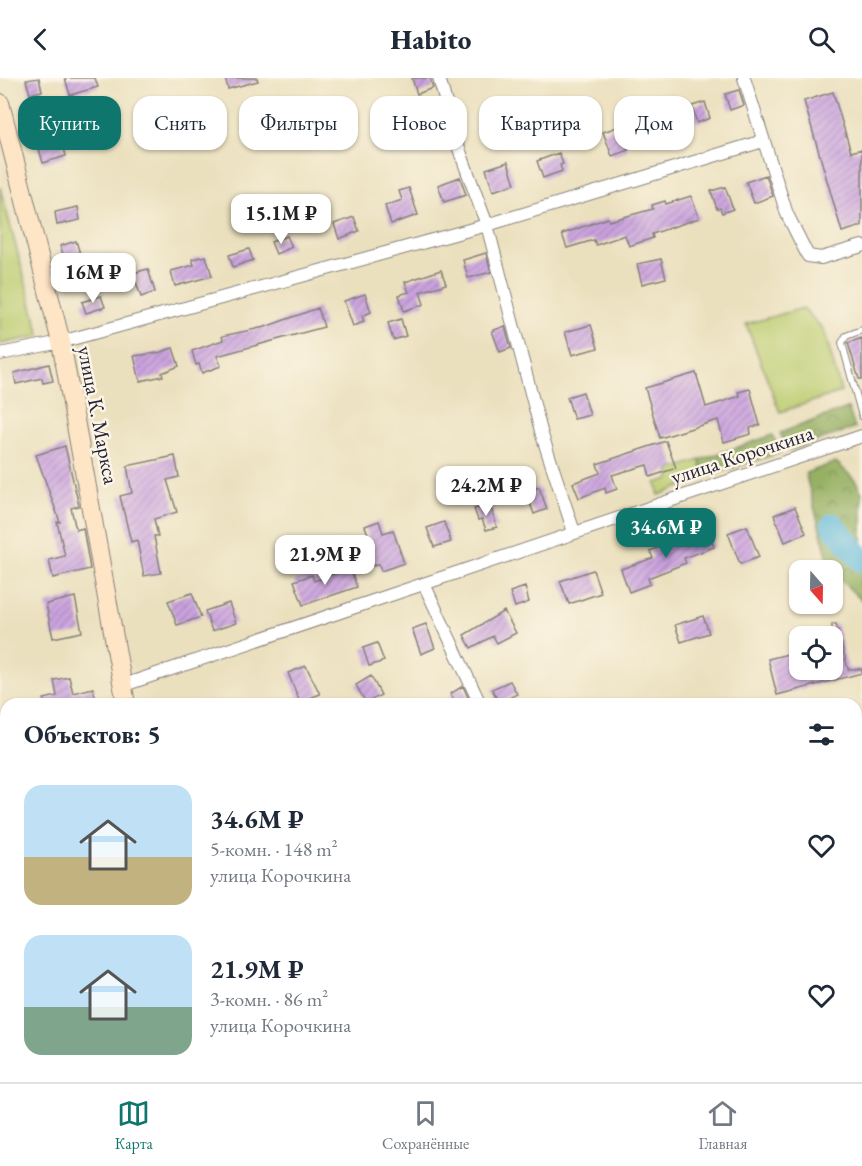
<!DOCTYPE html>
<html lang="ru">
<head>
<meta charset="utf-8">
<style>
	:root { --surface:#fff; --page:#f6f6f7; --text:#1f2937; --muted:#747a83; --line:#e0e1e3; --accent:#0f766e }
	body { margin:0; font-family:"EB Garamond",serif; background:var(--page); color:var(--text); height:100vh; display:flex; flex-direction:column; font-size:22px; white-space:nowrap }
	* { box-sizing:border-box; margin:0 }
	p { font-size:20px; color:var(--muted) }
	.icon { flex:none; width:33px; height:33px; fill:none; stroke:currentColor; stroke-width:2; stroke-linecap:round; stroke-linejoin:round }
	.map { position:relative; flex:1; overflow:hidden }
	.sheet { position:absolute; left:0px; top:620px; width:862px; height:386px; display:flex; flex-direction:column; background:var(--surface); border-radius:18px 18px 0 0; box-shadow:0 2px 4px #0004 }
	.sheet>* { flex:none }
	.banner { position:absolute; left:18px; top:18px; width:826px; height:54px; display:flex; gap:12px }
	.needle { width:39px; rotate:160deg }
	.tools { position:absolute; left:789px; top:482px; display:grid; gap:12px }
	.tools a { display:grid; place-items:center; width:54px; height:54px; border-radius:12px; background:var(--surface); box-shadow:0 2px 4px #0004; font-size:30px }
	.price { position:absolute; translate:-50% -51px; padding:0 14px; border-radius:12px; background:#fff; color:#222; font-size:20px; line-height:39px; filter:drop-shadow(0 2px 3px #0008) }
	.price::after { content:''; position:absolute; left:50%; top:36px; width:18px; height:14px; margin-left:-9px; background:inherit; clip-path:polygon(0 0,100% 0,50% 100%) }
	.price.current { background:var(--accent); color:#fff }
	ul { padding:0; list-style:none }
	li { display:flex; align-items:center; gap:18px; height:150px; padding:0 24px }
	li span { display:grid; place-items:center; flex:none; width:168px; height:120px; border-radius:18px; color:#555 }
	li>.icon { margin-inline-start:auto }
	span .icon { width:72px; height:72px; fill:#fffc; stroke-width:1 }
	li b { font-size:26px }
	h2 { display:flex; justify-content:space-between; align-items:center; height:72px; padding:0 24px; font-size:26px }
	.pill { padding:0 21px; border-radius:18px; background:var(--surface); box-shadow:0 2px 4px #0004; font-size:21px; line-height:54px }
	.pill.current { background:var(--accent); color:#fff }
	header { display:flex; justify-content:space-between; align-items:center; height:78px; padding:0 24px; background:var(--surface); font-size:27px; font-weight:800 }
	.tabs { display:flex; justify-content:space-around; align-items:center; height:84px; border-top:2px solid var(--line); background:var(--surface); font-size:16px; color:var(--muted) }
	.tabs a { display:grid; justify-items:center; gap:3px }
	.tabs .current { color:var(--accent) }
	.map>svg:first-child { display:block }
</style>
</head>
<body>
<header><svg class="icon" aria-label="back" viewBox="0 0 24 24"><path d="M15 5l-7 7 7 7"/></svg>Habito<svg class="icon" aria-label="search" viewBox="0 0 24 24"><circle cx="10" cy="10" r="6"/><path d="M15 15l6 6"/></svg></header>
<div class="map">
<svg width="862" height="1004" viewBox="0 0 862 1004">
	<defs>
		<pattern id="forest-crowns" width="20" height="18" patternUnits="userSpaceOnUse" patternTransform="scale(1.5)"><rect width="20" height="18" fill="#95b062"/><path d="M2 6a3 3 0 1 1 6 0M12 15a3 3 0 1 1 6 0" fill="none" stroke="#798f52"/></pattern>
		<pattern id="building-hatch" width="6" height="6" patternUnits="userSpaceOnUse" patternTransform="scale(1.5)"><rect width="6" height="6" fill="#cba3df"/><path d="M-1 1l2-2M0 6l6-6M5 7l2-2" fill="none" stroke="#a484b6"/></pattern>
	</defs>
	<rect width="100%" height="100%" fill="#fcf5e5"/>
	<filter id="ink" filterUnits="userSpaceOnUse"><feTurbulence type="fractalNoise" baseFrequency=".0167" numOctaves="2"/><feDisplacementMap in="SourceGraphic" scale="12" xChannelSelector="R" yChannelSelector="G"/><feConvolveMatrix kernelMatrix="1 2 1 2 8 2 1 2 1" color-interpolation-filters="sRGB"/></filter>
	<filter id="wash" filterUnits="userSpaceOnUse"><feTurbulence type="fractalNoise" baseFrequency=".008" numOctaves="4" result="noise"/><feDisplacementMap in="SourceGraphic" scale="24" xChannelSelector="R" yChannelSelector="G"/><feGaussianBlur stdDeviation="1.35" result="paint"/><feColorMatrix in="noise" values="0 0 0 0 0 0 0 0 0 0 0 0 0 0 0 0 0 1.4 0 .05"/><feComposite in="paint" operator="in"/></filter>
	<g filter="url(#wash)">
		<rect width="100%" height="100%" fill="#ebe0be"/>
		<path fill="#bccc6f" stroke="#6f7755" stroke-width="1.5" d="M0 109 40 258 0 266Z
			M803 230 824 252 841 314 780 334 746 246Z
			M700 382 704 400 659 417 656 405 670 401V392Z"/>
		<path fill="url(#forest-crowns)" stroke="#5c694e" stroke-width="1.5" d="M848 330 855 350 787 373 780 355Z
			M773 357 780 375 705 399 700 382Z
			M836 384 855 402 862 415V523L831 492 807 402 806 395Z"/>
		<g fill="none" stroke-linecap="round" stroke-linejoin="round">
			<path stroke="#5fbadd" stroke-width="24" d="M833 447 862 482"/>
		</g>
		<g id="blocks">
			<path fill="url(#building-hatch)" d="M39 0 42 13 30 16 26 2Z
				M65 0H95L98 9 70 17Z
				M225 0H257L258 3 228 11Z
				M412 0H430L433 10 417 16Z
				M739 12 744 27 730 32 725 16Z
				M833 14 851 74 862 71V148L842 154 804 23Z
				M705 24 710 40 697 45 692 28Z
				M410 34 418 56 399 63 391 42Z
				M665 39 672 59 655 64 648 45Z
				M623 47 629 62 625 64 628 72 612 78 603 54Z
				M61 60 66 78 43 85 38 67Z
				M559 75 563 86 560 87 562 93 543 100 537 83Z
				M508 84 515 106 493 113 486 91Z
				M766 97 773 118 754 125 746 104Z
				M460 99 466 117 444 124 438 107Z
				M725 109 733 131 722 135 720 130 717 131 711 113Z
				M409 110 418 137 391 146 385 128 402 122 399 113Z
				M691 118 699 140 652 156 653 160 629 168 625 157 596 167 594 162 567 170 562 156 608 140 609 143 653 131 652 127 665 123 666 126Z
				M78 129 80 142 57 147 55 134Z
				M354 139 359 153 339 161 334 146Z
				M287 158 292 169 276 176 271 164Z
				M76 163 82 182 67 187 60 168Z
				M249 171 253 182 233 189 229 177Z
				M486 175 491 194 468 200 463 182Z
				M206 178 212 198 175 208 171 193 194 187 192 181Z
				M661 181 666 200 642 206 637 186Z
				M148 191 155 214 141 219 133 195Z
				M441 192 446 206 420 214 424 226 404 233 399 217 409 214 405 204Z
				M365 216 371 234 362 238 364 244 353 248 344 223Z
				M101 218 105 229 86 235 82 224Z
				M318 230 324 249 217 278 221 288 202 295 199 286 196 287 192 273 223 262 222 258 265 249Z
				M401 241 406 258 393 262 388 245Z
				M591 247 598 270 572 277 565 254Z
				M505 248 511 270 500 274 492 253Z
				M862 260V301H859L848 265Z
				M173 270 179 288 162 295 163 298 140 303 134 278 158 275Z
				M49 286 53 303 43 305 42 300 16 306 14 295Z
				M696 295 706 329 740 318 738 314 750 311 760 347 750 350 751 356 724 364 718 342 660 360 645 310Z
				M583 314 590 337 574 341 567 319Z
				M666 363 676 390 650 399 647 387 612 397 617 411 606 415 605 410 579 420 573 405 600 395 597 386Z
				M65 368 79 428 71 430 76 452 83 450 90 491 53 500 49 482 65 478 57 444H60L36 377Z
				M175 378 179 399 167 402 177 434 154 441 158 458H154L161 495 144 498 137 462 131 464 120 418 132 415 127 388Z
				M539 409 547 431 534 436 526 414Z
				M490 426 497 449 486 452 482 441 478 442 474 431Z
				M795 429 806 455 785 464 774 437Z
				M379 443 383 455 393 452 404 485 381 493 379 486 373 488 367 469 372 468 365 448Z
				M444 444 451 464 434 469 427 450Z
				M747 448 759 479 740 486 728 455Z
				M707 451 714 469 684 480 686 485 648 500 650 506 629 514 621 491 653 480 650 473Z
				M350 490 357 509 303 527 294 503 312 497 314 503Z
				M593 492 601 515 569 526 560 503Z
				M525 509 529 524 515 529 510 514Z
				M192 515 201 539 177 547 168 523Z
				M75 519 82 554 53 560 46 526Z
				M229 525 236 545 212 553 205 533Z
				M504 533 516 555 497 565 493 558 471 570 464 557Z
				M703 538 709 555 681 564 675 547Z
				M426 546 435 570 421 576 412 551Z
				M832 546H836L848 591H862V595L777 617 768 581 800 573V591H832Z
				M377 565 384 583 369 588 363 570Z
				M306 588 320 616 300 624 288 595Z
				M371 598 381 617 366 625 356 607Z
				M69 599 73 615 93 610 96 622 82 626H45L44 621 57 618 54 602Z
				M510 603 517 616 499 625 492 611Z
				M463 608 471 626H456L450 616Z"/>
		</g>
	</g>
	<g filter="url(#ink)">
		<use href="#blocks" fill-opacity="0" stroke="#86817c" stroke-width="1.5"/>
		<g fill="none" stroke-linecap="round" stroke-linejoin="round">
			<g stroke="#86817c" stroke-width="8">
				<path id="lane" d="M862 252 846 258 842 265 862 338"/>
			</g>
			<g stroke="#86817c" stroke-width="14">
				<path id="street" d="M439 0 458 68 487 147 542 357 574 454
					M744 0 787 136 808 178 821 180 862 168
					M0 276 61 264 487 147 763 63
					M425 508 480 626
					M124 607C371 526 616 440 862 358
					M0 830 6 827
					M856 867 862 876
					M530 999 532 1004"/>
			</g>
			<g stroke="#86817c" stroke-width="20">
				<path id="secondary" d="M0 25 61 264 126 626
					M856 697 862 694
					M183 999 184 1004
					M405 1004 412 999"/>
			</g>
			<use href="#lane" stroke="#fff" stroke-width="6"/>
			<use href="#street" stroke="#fff" stroke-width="12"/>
			<use href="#secondary" stroke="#fde5c5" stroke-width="18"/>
		</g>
	</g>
	<g text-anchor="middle" stroke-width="5" stroke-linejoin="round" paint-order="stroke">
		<g font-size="21" fill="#22223b" stroke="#fcf5e5">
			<text transform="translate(98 337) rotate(79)" y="7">улица К. Маркса</text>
			<text transform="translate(742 377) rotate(-18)" y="7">улица Корочкина</text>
		</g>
	</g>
</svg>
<div class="tools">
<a><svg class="needle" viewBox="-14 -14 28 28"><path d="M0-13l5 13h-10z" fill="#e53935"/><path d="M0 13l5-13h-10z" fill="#747a83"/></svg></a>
<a><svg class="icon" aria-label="locate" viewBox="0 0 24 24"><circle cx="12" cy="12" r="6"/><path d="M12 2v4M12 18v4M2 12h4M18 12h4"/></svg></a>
</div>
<b class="price" style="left:281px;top:167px">15.1M ₽</b>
<b class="price" style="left:93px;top:226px">16M ₽</b>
<b class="price" style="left:486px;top:439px">24.2M ₽</b>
<b class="price current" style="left:666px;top:481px">34.6M ₽</b>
<b class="price" style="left:325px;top:508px">21.9M ₽</b>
<div class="banner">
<a class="pill current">Купить</a>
<a class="pill">Снять</a>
<a class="pill">Фильтры</a>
<a class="pill">Новое</a>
<a class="pill">Квартира</a>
<a class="pill">Дом</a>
</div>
<section class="sheet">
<h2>Объектов: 5<svg class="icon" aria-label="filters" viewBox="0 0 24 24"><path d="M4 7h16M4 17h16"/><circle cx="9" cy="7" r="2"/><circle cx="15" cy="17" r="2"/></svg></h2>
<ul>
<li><span style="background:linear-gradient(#bfe0f5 60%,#c2b280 0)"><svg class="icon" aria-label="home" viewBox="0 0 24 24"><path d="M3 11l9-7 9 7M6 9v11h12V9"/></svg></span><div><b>34.6M ₽</b><p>5-комн. · 148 m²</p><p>улица Корочкина</p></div><svg class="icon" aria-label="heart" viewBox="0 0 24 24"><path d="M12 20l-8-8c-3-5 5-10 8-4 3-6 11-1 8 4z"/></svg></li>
<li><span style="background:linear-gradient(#bfe0f5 60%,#7fa58c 0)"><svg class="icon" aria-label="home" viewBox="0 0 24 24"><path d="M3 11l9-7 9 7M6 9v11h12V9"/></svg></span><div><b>21.9M ₽</b><p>3-комн. · 86 m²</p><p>улица Корочкина</p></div><svg class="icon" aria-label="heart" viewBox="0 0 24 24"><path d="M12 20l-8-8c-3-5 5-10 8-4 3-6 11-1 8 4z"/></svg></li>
</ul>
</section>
</div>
<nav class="tabs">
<a class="current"><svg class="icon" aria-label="map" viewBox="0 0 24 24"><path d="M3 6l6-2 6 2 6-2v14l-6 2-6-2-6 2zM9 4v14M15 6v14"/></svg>Карта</a>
<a><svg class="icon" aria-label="saved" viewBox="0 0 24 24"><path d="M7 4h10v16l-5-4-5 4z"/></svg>Сохранённые</a>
<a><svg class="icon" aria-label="home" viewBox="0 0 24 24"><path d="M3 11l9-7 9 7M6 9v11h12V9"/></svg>Главная</a>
</nav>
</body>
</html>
